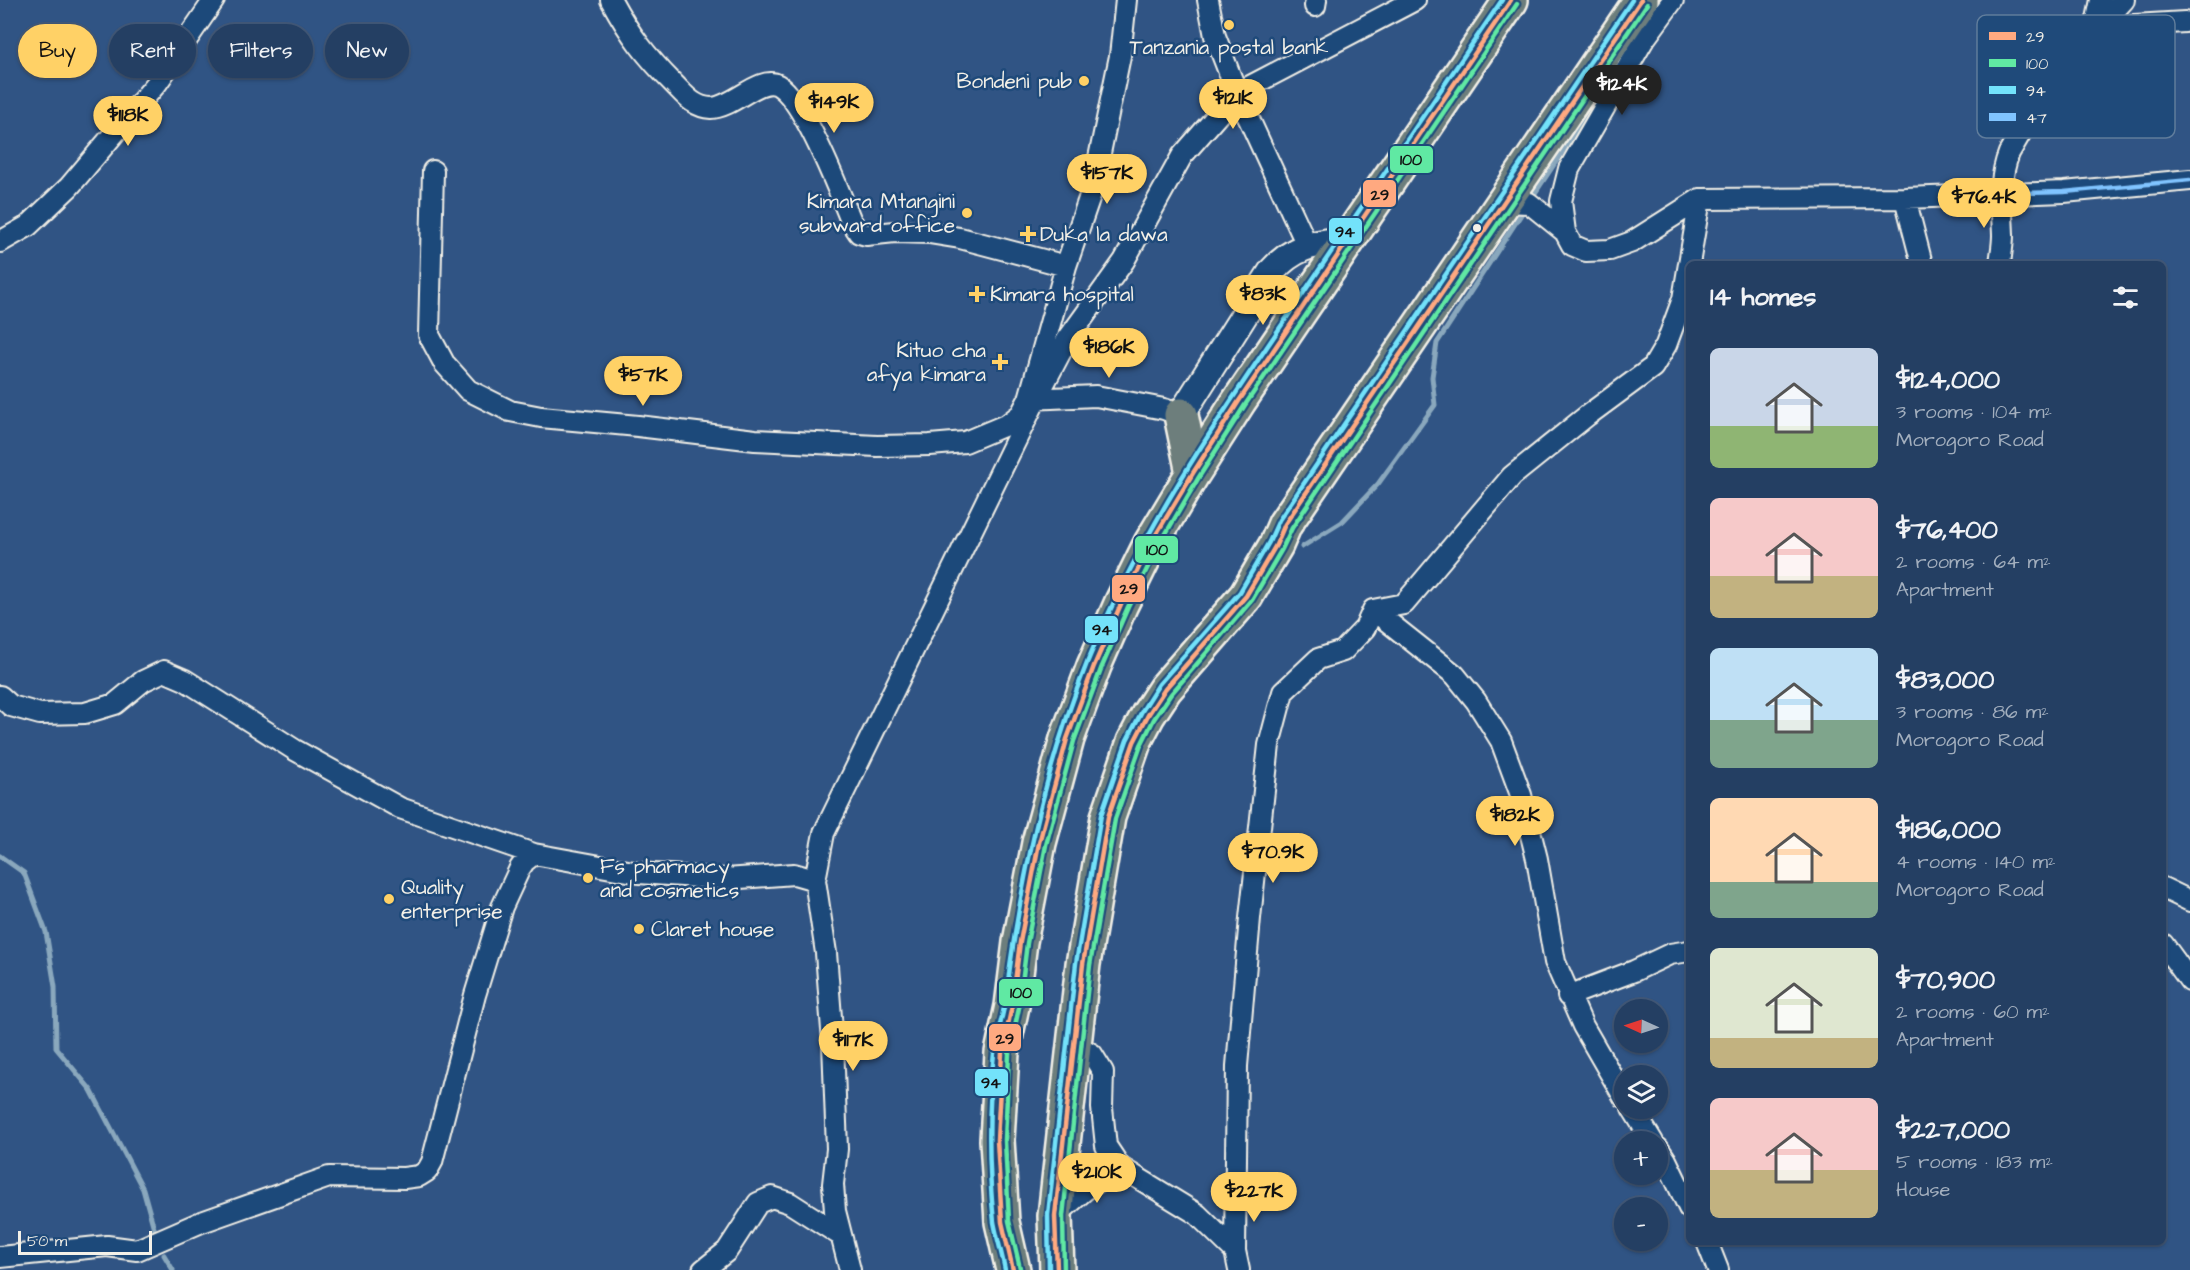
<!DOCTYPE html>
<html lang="en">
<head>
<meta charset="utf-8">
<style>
	:root { --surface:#243f63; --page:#304a6c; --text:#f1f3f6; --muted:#a3afbe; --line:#415878; --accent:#ffd166 }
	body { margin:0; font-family:"Architects Daughter",sans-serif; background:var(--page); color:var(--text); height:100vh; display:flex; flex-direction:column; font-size:22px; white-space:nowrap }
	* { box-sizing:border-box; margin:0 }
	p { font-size:20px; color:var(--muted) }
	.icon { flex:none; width:33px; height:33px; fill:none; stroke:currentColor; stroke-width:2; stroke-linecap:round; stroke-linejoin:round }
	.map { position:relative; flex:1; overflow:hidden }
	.details { position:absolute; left:1686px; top:261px; width:480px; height:984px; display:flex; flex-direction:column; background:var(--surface); border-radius:9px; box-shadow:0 2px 4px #0004,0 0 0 2px var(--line) }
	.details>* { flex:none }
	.banner { position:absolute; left:18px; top:24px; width:570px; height:54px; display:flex; gap:12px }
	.needle { width:39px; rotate:273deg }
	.buttons { position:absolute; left:1614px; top:999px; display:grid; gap:12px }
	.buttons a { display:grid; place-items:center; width:54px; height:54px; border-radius:50%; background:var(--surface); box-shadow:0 2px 4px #0004,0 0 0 2px var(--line); font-size:30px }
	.scale { position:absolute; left:18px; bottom:15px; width:134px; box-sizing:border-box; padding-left:6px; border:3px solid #f4f1e8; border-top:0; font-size:16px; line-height:21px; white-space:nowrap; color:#f4f1e8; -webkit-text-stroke:4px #1f4a7a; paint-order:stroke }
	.price { position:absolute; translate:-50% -51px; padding:0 14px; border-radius:21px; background:var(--accent); color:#111; font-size:20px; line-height:39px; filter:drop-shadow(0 2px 3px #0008) }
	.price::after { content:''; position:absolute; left:50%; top:36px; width:18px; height:14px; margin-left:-9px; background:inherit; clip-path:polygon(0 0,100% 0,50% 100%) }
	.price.current { background:#222; color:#fff }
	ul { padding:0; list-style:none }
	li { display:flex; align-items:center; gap:18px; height:150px; padding:0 24px }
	li span { display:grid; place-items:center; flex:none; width:168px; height:120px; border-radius:9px; color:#555 }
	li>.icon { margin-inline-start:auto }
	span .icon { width:72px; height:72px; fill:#fffc; stroke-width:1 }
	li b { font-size:26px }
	h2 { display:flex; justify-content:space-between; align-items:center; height:72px; padding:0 24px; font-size:26px }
	.tag { padding:0 21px; border-radius:27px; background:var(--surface); box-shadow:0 2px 4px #0004,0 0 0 2px var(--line); font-size:21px; line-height:54px }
	.tag.current { background:var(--accent); color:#111 }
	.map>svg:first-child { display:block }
</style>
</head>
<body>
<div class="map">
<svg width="2190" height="1270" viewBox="0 0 2190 1270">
	<rect width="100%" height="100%" fill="#305484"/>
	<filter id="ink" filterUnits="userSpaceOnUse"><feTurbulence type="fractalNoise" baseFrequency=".0167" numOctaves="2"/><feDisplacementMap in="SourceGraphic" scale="12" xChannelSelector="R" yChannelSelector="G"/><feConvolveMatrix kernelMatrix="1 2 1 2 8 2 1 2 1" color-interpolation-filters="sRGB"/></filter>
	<g filter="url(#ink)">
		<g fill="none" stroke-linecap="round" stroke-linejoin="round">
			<path stroke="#8aa8bd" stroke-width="5" d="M1531 199 1612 77
				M1302 547 1342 522 1378 484 1435 405 1432 377 1437 343 1526 207
				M0 856 24 873 46 932 55 987 56 1048 91 1090 143 1189 155 1232
				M164 1255 173 1270"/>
			<g stroke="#f4f1e8" stroke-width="24">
				<path id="minor" d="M611 0C630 35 646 56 674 84 685 95 693 107 711 108 733 108 760 75 778 85 804 100 839 191 851 221L859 233 866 235 895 232 929 233 960 238 1066 266
					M1208 0 1215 36 1237 93 1307 245
					M2101 0 2094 34 2134 25 2185 22
					M1315 6 1316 0
					M433 171 429 335 444 363 468 390 510 411 541 417 638 426 755 440 877 446 930 445 965 442 1008 424 1021 414 1029 399 1066 266 1093 187 1120 56 1126 0
					M1905 198 1922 264
					M1503 202 1529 203 1565 232 1572 245 1586 251 1610 250 1632 242 1700 199 1905 198 2064 192 2190 180
					M1565 232 1561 201 1569 169 1643 41 1673 0
					M0 242 28 226 69 187 157 83 214 0
					M2000 264C2001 254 2003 245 2003 235 2002 206 1998 181 2009 153L2052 79 2124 0
					M1029 399 1096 396 1164 409 1181 415
					M1373 610 1455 675 1476 701 1501 741 1521 795 1537 859 1555 962 1583 1026 1624 1097
					M1373 610 1404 604 1512 476 1588 415 1653 367 1666 345 1683 299 1700 199
					M0 696 11 706 40 714 85 713 115 704 143 681 164 671 185 680 295 750 400 808 534 854
					M2163 888 2190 901
					M2163 944 2190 981
					M1568 996 1634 971 1670 954 1689 951
					M1074 1044 1092 1054 1103 1072 1102 1108 1106 1146 1120 1167 1197 1214 1235 1251
					M1632 1108 1653 1142
					M1658 1148 1666 1160 1689 1208
					M1055 1216 1085 1190 1120 1167
					M1707 1242 1718 1270
					M0 1257 107 1246 137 1250 199 1223 329 1177 404 1178 419 1176 427 1171 432 1162 475 995 502 907 520 868 525 861 534 854 639 873 726 879 794 874 815 880
					M703 1270 727 1251 758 1203 772 1197 790 1203 840 1235
					M850 1270 835 1211 833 1184 837 1149 833 1043 826 953 815 880 824 833 1036 399 1067 340 1124 261 1182 156 1237 93 1415 0
					M1239 1270 1235 1251 1237 1066 1250 918 1269 745 1283 692 1318 659 1343 651 1365 628 1373 610"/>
			</g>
			<g stroke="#f4f1e8" stroke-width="30">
				<path id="tertiary" d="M1181 415 1272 271C1296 244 1315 244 1349 239"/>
			</g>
			<g stroke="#f4f1e8" stroke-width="38">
				<path id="trunk" d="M1181 415 1193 473
					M1013 1270 1002 1222 997 1140 1002 1053 1012 1006 1020 942 1039 843 1067 739 1094 666 1121 604 1151 543 1193 473 1239 401 1511 0
					M1057 1270 1055 1216 1083 964 1108 817 1134 742 1148 715 1165 689 1246 596 1276 545 1285 524 1641 0"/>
			</g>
			<use href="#minor" stroke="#1f4a7a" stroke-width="20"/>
			<use href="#tertiary" stroke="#1f4a7a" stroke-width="26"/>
			<use href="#trunk" stroke="#6d7e7c" stroke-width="33"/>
			<g stroke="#1f4a7a" stroke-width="9">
				<path id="bus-1" d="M1013 1270 1002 1222 997 1140 1002 1053 1012 1006 1020 942 1039 843 1067 739 1094 666 1121 604 1151 543 1193 473 1239 401 1511 0
					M1057 1270 1055 1216 1083 964 1108 817 1134 742 1148 715 1165 689 1246 596 1276 545 1285 524 1641 0"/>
			</g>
			<g stroke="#1f4a7a" stroke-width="9">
				<path id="bus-2" d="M1020 1268 1009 1221 1005 1140 1009 1054 1019 1008 1027 943 1046 845 1074 741 1101 669 1128 607 1158 547 1199 477 1245 405 1517 4
					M1064 1270 1063 1216 1090 965 1115 819 1141 745 1154 719 1171 694 1252 600 1282 549 1292 528 1647 4"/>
			</g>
			<g stroke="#1f4a7a" stroke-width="9">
				<path id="bus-3" d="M1005 1270C1002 1254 997 1238 994 1222 988 1168 988 1106 994 1053 997 1034 1003 1016 1006 997 1020 883 1044 770 1087 663 1140 532 1217 420 1296 304 1365 202 1433 101 1502 0
					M1049 1270 1048 1215 1076 963 1101 815 1127 740 1142 711 1159 684 1240 592 1269 542 1279 520 1632 0"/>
			</g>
			<g stroke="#1f4a7a" stroke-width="9">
				<path id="bus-4" d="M2025 193 2064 192 2190 180"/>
			</g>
			<use href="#bus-1" stroke="#ffa980" stroke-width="4.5"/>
			<use href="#bus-2" stroke="#60e9a3" stroke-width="4.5"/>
			<use href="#bus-3" stroke="#73e2fa" stroke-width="4.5"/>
			<use href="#bus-4" stroke="#80c4ff" stroke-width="4.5"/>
		</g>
	</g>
	<g fill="#ffd166" stroke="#1f4a7a" stroke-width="2">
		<circle cx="1229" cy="25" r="6"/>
		<circle cx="1084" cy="81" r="6"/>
		<circle cx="967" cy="213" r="6"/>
		<path d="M1025 225h6v6h6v6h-6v6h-6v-6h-6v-6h6z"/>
		<path d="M974 285h6v6h6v6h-6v6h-6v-6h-6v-6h6z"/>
		<path d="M997 353h6v6h6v6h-6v6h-6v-6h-6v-6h6z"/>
		<circle cx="588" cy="878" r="6"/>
		<circle cx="389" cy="899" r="6"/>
		<circle cx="639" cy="929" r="6"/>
	</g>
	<circle fill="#f4f1e8" stroke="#1f4a7a" stroke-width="2" cx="1477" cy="228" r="5"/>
	<g text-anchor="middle" stroke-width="5" stroke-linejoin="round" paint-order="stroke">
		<g font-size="21" fill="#f4f1e8" stroke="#1f4a7a" text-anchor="start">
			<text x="1229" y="54" text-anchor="middle">Tanzania postal bank</text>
			<text x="1072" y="88" text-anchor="end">Bondeni pub</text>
			<text x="955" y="208" text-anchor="end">Kimara Mtangini<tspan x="955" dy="24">subward office</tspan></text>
			<text x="1040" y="241">Duka la dawa</text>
			<text x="990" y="301">Kimara hospital</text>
			<text x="986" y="357" text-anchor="end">Kituo cha<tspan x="986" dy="24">afya kimara</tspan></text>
			<text x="600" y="873">Fs pharmacy<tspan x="600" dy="24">and cosmetics</tspan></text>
			<text x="401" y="894">Quality<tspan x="401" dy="24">enterprise</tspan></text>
			<text x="651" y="936">Claret house</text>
		</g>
	</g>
	<rect x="1977" y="15" width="198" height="123" rx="9" fill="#1f4a7a" stroke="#5f7c9b" stroke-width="1.5"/>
	<rect x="1989" y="32" width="27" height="8" fill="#ffa980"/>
	<rect x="1989" y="59" width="27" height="8" fill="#60e9a3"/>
	<rect x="1989" y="86" width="27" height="8" fill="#73e2fa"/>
	<rect x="1989" y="113" width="27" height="8" fill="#80c4ff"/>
	<g font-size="16" fill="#f4f1e8">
		<text x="2026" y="42">29</text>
		<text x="2026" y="69">100</text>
		<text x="2026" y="96">94</text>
		<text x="2026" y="123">47</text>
	</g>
	<g stroke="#1f4a7a" stroke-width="2">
		<rect x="1389" y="145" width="45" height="29" rx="6" fill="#60e9a3"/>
		<rect x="1362" y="179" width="35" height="29" rx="6" fill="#ffa980"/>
		<rect x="1328" y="217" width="35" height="28" rx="6" fill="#73e2fa"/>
		<rect x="1134" y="535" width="45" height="29" rx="6" fill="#60e9a3"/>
		<rect x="1111" y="574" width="35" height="29" rx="6" fill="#ffa980"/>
		<rect x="1084" y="615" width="35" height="29" rx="6" fill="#73e2fa"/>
		<rect x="998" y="978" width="46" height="29" rx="6" fill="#60e9a3"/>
		<rect x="988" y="1023" width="34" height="29" rx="6" fill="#ffa980"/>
		<rect x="974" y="1068" width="35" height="29" rx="6" fill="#73e2fa"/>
	</g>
	<g font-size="16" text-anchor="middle" font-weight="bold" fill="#111">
		<text x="1411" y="165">100</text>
		<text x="1380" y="200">29</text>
		<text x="1345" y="237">94</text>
		<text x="1157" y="555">100</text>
		<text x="1129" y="594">29</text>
		<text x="1102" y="635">94</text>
		<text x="1021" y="998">100</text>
		<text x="1005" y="1044">29</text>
		<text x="991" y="1088">94</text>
	</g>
</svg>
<div class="buttons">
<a><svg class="needle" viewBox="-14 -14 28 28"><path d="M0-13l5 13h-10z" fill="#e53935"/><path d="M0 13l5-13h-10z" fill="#a3afbe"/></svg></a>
<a><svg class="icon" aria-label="layers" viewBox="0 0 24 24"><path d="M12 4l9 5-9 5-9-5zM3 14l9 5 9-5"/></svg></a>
<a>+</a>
<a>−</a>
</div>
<div class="scale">50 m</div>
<b class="price current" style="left:1622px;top:116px">$124K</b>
<b class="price" style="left:1233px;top:130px">$121K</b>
<b class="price" style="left:834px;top:134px">$149K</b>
<b class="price" style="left:128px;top:147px">$118K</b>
<b class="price" style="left:1107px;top:205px">$157K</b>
<b class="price" style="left:1984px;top:229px">$76.4K</b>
<b class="price" style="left:1263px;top:326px">$83K</b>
<b class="price" style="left:1109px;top:379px">$186K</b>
<b class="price" style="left:643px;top:407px">$57K</b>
<b class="price" style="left:1515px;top:847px">$182K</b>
<b class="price" style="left:1273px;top:884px">$70.9K</b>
<b class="price" style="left:853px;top:1072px">$117K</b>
<b class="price" style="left:1097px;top:1204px">$210K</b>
<b class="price" style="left:1254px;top:1223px">$227K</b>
<div class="banner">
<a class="tag current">Buy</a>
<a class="tag">Rent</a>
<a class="tag">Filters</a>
<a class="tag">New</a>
</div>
<section class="details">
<h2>14 homes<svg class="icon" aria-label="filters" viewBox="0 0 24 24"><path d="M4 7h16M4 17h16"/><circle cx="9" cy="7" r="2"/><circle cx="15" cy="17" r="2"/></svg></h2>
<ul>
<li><span style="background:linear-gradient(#c9d6e8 65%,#8fb573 0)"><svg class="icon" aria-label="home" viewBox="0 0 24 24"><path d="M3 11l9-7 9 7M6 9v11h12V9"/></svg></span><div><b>$124,000</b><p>3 rooms · 104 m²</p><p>Morogoro Road</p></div></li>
<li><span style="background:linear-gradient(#f6c9c9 65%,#c2b280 0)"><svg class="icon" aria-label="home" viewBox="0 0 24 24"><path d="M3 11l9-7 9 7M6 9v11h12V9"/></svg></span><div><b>$76,400</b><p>2 rooms · 64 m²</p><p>Apartment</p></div></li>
<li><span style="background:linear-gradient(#bfe0f5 60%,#7fa58c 0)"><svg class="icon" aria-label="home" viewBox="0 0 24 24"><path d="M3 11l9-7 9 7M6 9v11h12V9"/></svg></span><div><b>$83,000</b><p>3 rooms · 86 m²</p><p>Morogoro Road</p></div></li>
<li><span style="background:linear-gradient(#ffd9b3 70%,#7fa58c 0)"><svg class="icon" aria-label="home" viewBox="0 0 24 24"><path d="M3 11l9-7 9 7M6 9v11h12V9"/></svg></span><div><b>$186,000</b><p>4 rooms · 140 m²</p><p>Morogoro Road</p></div></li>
<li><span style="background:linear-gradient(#dfe7d0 75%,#c2b280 0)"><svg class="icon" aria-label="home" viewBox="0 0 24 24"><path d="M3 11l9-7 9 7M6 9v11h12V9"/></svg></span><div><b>$70,900</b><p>2 rooms · 60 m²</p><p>Apartment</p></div></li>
<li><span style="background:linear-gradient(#f6c9c9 60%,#c2b280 0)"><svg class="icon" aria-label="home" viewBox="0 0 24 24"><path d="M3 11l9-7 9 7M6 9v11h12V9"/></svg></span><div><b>$227,000</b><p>5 rooms · 183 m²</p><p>House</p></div></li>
</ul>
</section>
</div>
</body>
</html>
